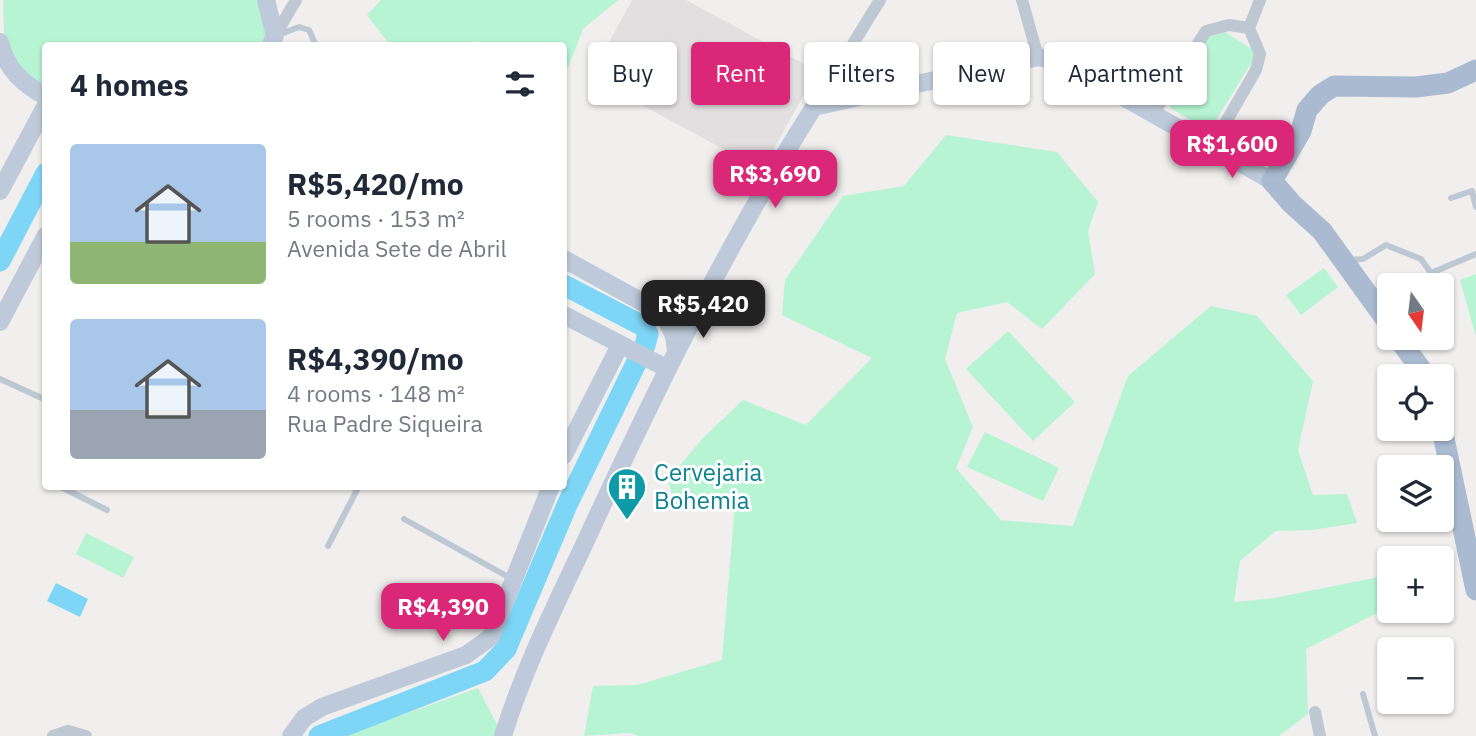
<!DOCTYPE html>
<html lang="en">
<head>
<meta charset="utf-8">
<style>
	:root { --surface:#fff; --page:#f6f6f7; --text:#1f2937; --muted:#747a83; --accent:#db2777 }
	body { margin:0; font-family:"IBM Plex Sans",sans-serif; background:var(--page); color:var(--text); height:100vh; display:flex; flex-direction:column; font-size:26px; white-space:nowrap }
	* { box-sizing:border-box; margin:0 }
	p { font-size:23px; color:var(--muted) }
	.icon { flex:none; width:38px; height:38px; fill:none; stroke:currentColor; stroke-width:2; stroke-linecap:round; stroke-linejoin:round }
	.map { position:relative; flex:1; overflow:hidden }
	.panel { position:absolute; left:42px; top:42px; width:525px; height:448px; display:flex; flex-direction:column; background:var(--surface); border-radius:7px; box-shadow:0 2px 5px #0004 }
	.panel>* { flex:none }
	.top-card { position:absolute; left:588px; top:42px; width:665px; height:63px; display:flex; gap:14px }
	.needle { width:46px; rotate:166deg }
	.tools { position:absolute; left:1377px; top:273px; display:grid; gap:14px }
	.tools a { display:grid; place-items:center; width:77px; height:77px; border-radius:7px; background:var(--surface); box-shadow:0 2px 5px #0004; font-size:35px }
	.price { position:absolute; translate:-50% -60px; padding:0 16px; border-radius:14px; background:var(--accent); color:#fff; font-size:23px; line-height:46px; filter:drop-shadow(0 2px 4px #0008) }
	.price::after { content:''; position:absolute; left:50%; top:42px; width:21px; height:16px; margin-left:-10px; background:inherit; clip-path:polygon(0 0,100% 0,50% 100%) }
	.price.current { background:#222; color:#fff }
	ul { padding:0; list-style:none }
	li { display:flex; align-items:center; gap:21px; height:175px; padding:0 28px }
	li span { display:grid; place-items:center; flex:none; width:196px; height:140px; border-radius:7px; color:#555 }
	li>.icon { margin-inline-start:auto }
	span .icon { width:84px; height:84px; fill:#fffc; stroke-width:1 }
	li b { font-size:30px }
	h2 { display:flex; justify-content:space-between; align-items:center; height:84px; padding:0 28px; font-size:30px }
	.pill { padding:0 24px; border-radius:7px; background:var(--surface); box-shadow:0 2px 5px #0004; font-size:24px; line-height:63px }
	.pill.current { background:var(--accent); color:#fff }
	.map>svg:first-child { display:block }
</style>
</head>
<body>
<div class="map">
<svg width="1476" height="736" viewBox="0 0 1476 736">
	<rect width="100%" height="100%" fill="#f1eeee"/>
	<path fill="#e2dfe0" d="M632 0H686L817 71 762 170 590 77Z"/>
	<path fill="#b7f4d3" d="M3 0H264L268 46H46L45 96 9 61 4 33Z
		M381 0H618L583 29 566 73 564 46 481 45 477 41 468 45H390L367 15Z
		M1225 32 1252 49 1255 57 1209 131 1172 109 1168 103 1174 86 1208 37Z
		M946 135 1057 152 1098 202 1088 231 1095 274 1042 329 1007 302 957 313 945 359 973 427 956 468 1001 520 1073 526 1128 376 1211 306 1257 316 1313 381 1298 450 1313 495 1347 494 1357 523 1312 530 1276 531 1240 561 1234 602 1274 598 1389 575V607L1306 649 1308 714 1279 736H639L631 733 584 736 593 686 637 685 722 660 735 503 675 506 668 479 704 437 743 400 806 425 872 358 782 315 785 280 843 196 904 186Z
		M1324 268 1338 287 1301 315 1286 295Z
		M1476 274V337L1460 280Z
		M1008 331 1075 402 1033 441 966 369Z
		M985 432 1059 468 1043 501 967 467Z
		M86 533 134 557 123 578 76 554Z
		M478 688 499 728 497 736H343Z"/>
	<path fill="#7ed6f7" d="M56 583 88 599 80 617 47 601Z"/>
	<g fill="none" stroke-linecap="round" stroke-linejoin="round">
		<path stroke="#7ed6f7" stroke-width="21" d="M0 261 46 173
			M319 736 485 671 506 649 567 505 645 345 648 334 643 326 564 285"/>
		<path stroke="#bdc8d2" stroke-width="6" d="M278 35 299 27 309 30 316 46
			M1451 198 1472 191 1476 207
			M1350 260 1363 259 1386 245 1421 259 1431 273 1476 254
			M0 379 46 400
			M59 486 107 510
			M404 519 512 579
			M328 546 359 486
			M1363 694 1375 736"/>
		<path stroke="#bdc8d2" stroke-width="12" d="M1022 0 1038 57
			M1249 28 1260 0
			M275 36 296 0
			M814 107 880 0
			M1153 114 1206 31 1229 25 1249 28 1260 54 1256 70 1212 146
			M1315 712 1320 736
			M53 736 68 731 86 736"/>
		<path stroke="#becada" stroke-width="18" d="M266 0 275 36 270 46
			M0 42C6 69 22 83 46 97
			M0 191 46 105
			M564 259 664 314 674 336 676 350
			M654 307 693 303 706 294
			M564 315 666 368
			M0 322 46 235
			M564 455 620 345
			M291 736 304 718 322 707 466 655 491 637 551 486
			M503 736C526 661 563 591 595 521 661 379 730 239 814 107L1038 57 1061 62 1272 181"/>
		<path stroke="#aabbd1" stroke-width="21" d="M1390 325 1322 231 1292 204 1272 181 1301 131 1307 110 1320 95 1334 86 1416 87 1448 83 1476 70
			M1398 338 1426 376
			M1442 429 1476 590"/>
	</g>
	<defs>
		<g id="building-pin" transform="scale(2.0125)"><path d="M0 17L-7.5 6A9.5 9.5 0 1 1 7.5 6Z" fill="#0f9aa8" stroke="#fff"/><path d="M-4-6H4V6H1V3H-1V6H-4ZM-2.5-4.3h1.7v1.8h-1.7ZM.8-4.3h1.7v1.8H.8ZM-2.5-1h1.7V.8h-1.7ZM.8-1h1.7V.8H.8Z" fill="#fff"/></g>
	</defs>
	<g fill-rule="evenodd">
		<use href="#building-pin" x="627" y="487"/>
	</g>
	<g text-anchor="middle" stroke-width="6" stroke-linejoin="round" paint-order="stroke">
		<g font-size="24" fill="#0d838f" stroke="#fff" text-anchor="start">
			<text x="654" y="481">Cervejaria<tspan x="654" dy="28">Bohemia</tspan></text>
		</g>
	</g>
</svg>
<div class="tools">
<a><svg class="needle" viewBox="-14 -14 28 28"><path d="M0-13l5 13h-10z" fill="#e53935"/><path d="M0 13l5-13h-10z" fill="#747a83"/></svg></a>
<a><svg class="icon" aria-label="locate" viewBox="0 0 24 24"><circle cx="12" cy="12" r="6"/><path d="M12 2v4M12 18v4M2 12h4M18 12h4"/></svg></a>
<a><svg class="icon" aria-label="layers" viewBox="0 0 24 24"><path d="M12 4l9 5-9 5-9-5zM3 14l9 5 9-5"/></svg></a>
<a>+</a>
<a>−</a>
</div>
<b class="price" style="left:1232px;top:180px">R$1,600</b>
<b class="price" style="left:775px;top:210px">R$3,690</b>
<b class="price current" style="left:703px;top:340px">R$5,420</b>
<b class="price" style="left:443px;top:643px">R$4,390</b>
<div class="top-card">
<a class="pill">Buy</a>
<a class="pill current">Rent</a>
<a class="pill">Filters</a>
<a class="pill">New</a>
<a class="pill">Apartment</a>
</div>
<section class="panel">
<h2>4 homes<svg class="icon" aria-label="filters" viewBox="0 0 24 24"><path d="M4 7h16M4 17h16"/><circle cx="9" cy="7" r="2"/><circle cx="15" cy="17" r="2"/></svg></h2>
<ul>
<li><span style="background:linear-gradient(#a9c7e8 70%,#8fb573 0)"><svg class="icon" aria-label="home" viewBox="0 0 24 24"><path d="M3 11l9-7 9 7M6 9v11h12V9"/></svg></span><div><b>R$5,420/mo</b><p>5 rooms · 153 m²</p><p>Avenida Sete de Abril</p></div></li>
<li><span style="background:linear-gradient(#a9c7e8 65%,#9aa5b1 0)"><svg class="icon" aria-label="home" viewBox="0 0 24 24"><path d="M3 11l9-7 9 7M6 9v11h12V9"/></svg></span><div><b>R$4,390/mo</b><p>4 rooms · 148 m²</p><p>Rua Padre Siqueira</p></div></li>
</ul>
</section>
</div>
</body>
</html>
